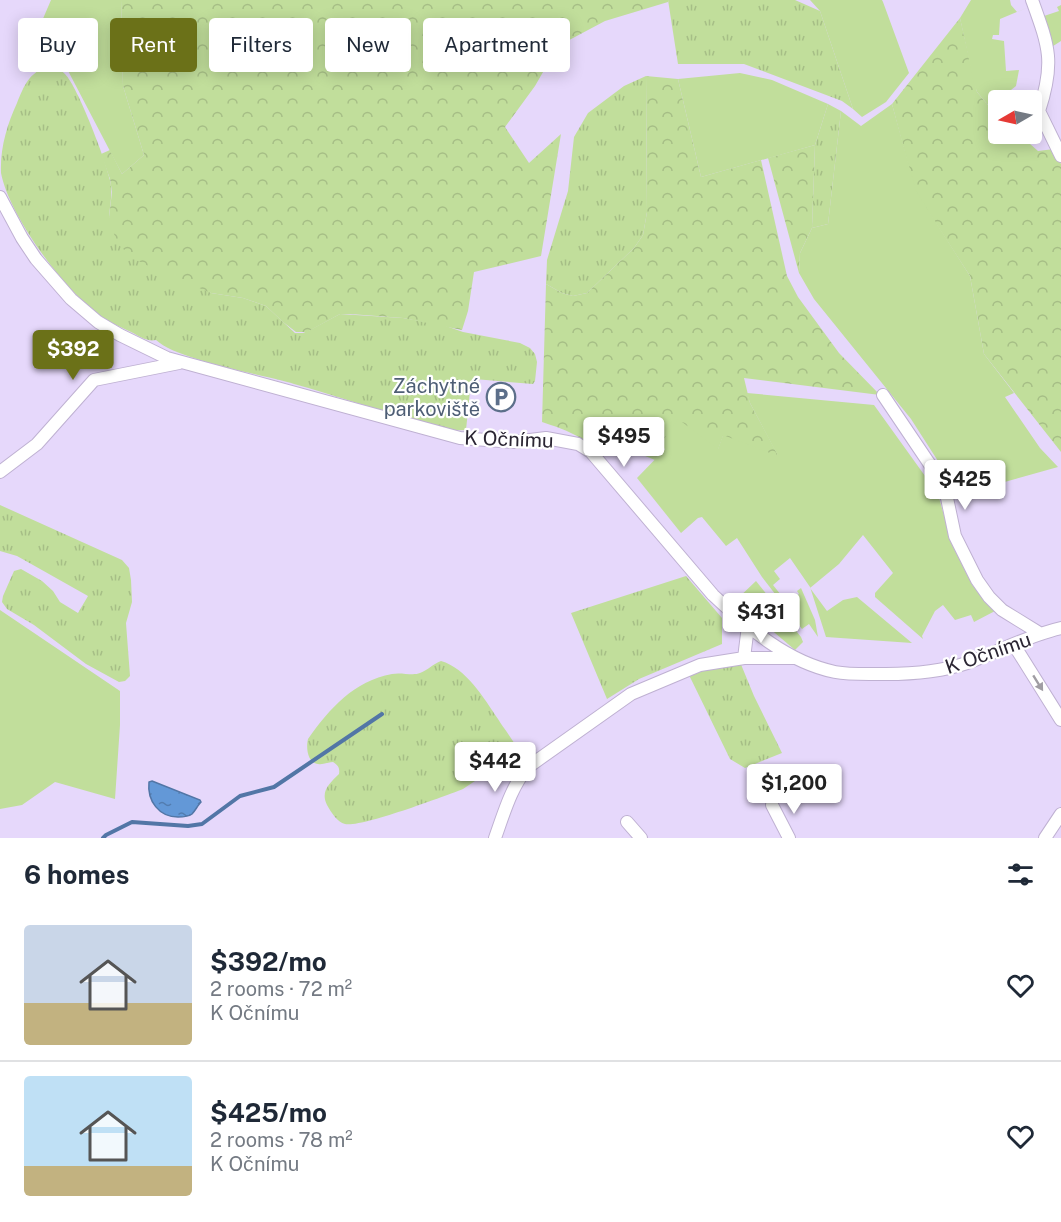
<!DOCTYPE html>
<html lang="en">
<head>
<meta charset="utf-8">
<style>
	:root { --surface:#fff; --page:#f6f6f7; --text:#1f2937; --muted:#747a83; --line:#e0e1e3; --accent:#6b7118 }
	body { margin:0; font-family:"Public Sans",sans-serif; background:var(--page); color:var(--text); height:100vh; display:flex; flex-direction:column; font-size:22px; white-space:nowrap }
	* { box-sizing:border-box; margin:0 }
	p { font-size:20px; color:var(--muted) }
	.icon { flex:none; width:33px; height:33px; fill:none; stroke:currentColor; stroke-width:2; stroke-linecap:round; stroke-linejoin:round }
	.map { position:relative; height:838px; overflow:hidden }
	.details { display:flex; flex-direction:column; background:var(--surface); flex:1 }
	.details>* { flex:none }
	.hud { position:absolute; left:18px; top:18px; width:600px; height:54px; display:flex; gap:12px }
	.needle { width:39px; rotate:261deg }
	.controls { position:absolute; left:988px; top:90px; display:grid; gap:12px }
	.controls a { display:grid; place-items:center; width:54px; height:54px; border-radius:6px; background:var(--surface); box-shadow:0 3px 15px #0003; font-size:30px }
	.price { position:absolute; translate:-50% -51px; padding:0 14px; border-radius:6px; background:#fff; color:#222; font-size:20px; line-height:39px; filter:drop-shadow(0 2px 3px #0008) }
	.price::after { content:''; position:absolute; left:50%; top:36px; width:18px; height:14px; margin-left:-9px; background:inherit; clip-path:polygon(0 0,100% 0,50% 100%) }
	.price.selected { background:var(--accent); color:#fff }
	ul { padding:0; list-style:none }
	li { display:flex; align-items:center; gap:18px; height:150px; padding:0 24px }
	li+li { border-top:2px solid var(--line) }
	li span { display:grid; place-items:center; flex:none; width:168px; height:120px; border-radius:6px; color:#555 }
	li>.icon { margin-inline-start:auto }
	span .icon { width:72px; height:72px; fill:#fffc; stroke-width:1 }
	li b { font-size:26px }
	h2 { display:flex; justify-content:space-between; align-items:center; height:72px; padding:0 24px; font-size:26px }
	.tag { padding:0 21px; border-radius:6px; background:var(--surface); box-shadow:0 3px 15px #0003; font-size:21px; line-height:54px }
	.tag.selected { background:var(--accent); color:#fff }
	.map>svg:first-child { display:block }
</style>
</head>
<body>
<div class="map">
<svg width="1061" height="838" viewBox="0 0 1061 838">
	<defs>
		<pattern id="grass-tufts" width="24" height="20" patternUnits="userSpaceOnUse" patternTransform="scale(1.5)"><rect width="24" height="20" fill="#c1de9b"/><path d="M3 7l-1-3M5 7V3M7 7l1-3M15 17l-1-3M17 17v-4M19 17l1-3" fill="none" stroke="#a6be86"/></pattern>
		<pattern id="forest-crowns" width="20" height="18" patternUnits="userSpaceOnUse" patternTransform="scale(1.5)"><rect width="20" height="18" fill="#c1de9b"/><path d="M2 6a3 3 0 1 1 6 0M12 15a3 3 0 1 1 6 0" fill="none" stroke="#a6be86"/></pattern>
		<pattern id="water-ripples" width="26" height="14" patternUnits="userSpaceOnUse" patternTransform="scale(1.5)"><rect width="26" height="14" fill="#6398d7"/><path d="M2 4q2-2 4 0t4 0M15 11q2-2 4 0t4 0" fill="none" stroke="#527caf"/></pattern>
	</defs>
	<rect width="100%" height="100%" fill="#e6d8fb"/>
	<path fill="url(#grass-tufts)" d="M668 0H795L820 11 853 109 842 101 744 64H678Z
		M48 67C55 67 60 69 65 74 78 87 106 161 110 180 113 193 110 205 109 217L211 293 243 298 266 306 295 333H303L310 330 340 314 403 318 443 325 463 332 520 343 530 348 535 354 537 362 535 381 533 384 474 379 471 381 466 430C449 432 432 425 417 421 376 410 335 395 294 384 264 375 177 360 156 340 147 342 139 336 131 332 121 327 111 323 102 317 66 293 9 216 1 173 0 148 7 125 17 103 24 86 29 72 48 67Z
		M646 76 647 212 643 235 634 248 587 293 573 296 562 293 546 284 547 260 568 191 574 137 588 113 624 86Z
		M828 104 841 111 828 224 812 228 815 145Z
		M0 505 122 560 129 568 131 580 132 602 126 623 130 676 125 681 119 682 86 664 34 625 7 609 2 602 3 596 14 571 21 569 42 581 53 591 60 602 78 613 88 596 17 556 0 551Z
		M686 576 722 618V644L639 679 607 699 571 613Z
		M441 661C466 668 484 698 498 719 502 726 524 754 522 761 517 780 490 772 478 779 473 782 468 786 463 789 445 796 360 828 345 824 337 822 331 812 327 805 320 791 330 783 339 774 340 768 338 765 333 762 329 762 323 765 318 764 307 763 306 747 308 739 330 708 354 681 392 674 401 672 413 676 420 673 428 670 433 664 441 661Z
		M740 662 754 696 782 753 745 768 730 759 689 675 690 672Z"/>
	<path fill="url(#forest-crowns)" d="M121 0H668V2L605 21 558 46 535 86 505 127 529 163 561 134 541 256 474 272 468 311 462 330 403 318 350 314H340L307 332H296L283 322 266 306 243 298 211 293 148 266 133 258 120 246 115 237 109 217 112 192 110 179 101 154 110 150 122 174 144 155 123 86Z
		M960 18 977 92 999 118V134H1026L1029 143 1038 151 1054 149 1061 164V452L984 354 970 276 915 191 892 104Z
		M646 76 678 79 701 177 761 160 787 276 798 297 839 353 880 395 744 378 750 403 779 457 723 436 718 450 665 448 655 460 613 443 602 453C582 436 566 430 542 422L546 284 562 293 573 296 587 293 634 248 643 235 647 212Z
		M815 145 812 228 800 253 799 273 768 158Z"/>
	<path fill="#c1de9b" d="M51 0H121L123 86 144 155 122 174 42 21Z
		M810 0H882L883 2 909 73 886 102 862 117 853 109 820 11Z
		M971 0H1010L1011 5 1017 12 1034 5 1000 19 999 35H993L992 39 1004 41 1006 71 1019 70 1016 86 1011 90 1010 96 1023 100H999V118L977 92 974 83 960 18Z
		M1061 5V41L1050 48 1041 17 1059 11 1057 7Z
		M740 73 772 80 828 104 815 145 701 177 678 79Z
		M892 104 916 191 970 276 984 354 1014 393 1005 397 1040 448 1058 467 951 497 945 472 911 419 814 299 799 273 800 253 812 228 828 224 841 111 861 126Z
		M747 393 874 405 938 494 951 540 973 586 995 611 974 622 971 615 955 620 943 605 935 611 922 636 923 639 875 597V593L893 573 863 535 839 564 810 588 827 611 843 600 857 597 912 643 826 637 810 587 790 558 774 571 780 579 773 585 785 600 791 596 793 598 799 594 797 591 801 588 815 620 818 637 809 624 802 629 762 577 737 538 726 546 702 517 698 518 681 533 637 478 665 449 661 443 678 419 718 449 723 435 778 456 750 403Z
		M756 581 801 637 803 642 795 650 736 600Z
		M0 610 120 691V725L115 799 55 782 22 805 0 809Z"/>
	<path fill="url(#water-ripples)" stroke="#5276a6" stroke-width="1.5" d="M152 781 200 800 201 802C198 805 195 811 192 814 188 817 183 817 178 817 159 817 147 801 149 782Z"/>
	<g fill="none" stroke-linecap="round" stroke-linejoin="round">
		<path stroke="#5276a6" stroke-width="4" d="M103 838 106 835 132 822 188 826 202 824 240 796 274 787 382 714"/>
		<g stroke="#bfb1d2" stroke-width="14">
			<path id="minor" d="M1032 0C1049 47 1055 62 1039 111L1061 156
				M0 197 22 238 36 259 71 299 98 322 120 335 167 358 460 438 514 442 546 438 578 444 591 452 713 595C748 628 787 662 835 672 851 675 869 674 886 674 913 674 940 672 967 663 998 652 1029 635 1061 628
				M883 395 939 478 947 498 955 536 977 580 989 597 1002 610 1041 634
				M0 472 37 444 94 380 179 363
				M1014 645 1061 720
				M744 658 748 626
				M772 805 789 838
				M627 822 641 838
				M495 838C504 813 511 787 528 767L631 694 700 665 744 658H793
				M1045 838 1061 814"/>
		</g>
		<use href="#minor" stroke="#fff" stroke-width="12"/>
	</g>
	<defs><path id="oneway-solid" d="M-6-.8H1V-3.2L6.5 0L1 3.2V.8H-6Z" transform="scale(1.5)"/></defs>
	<use fill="#a09da3" href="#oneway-solid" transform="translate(1038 683) rotate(58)"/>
	<defs>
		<g id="parking-ring" transform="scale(1.5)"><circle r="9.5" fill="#fff" stroke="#5c6f8a" stroke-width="1.5"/><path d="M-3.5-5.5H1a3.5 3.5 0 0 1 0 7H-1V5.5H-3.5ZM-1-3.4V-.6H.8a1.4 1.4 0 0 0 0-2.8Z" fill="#5c6f8a"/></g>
	</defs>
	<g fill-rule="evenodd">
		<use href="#parking-ring" x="501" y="397"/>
	</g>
	<g text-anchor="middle" stroke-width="4.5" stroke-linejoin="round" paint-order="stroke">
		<g font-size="20" fill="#4e5e75" stroke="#fff" text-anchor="end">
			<text x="480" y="393">Záchytné<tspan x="480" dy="23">parkoviště</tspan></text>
		</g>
		<g font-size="20" fill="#2b2633" stroke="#fff">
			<text transform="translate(509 439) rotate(2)" y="7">K Očnímu</text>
			<text transform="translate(988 653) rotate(-19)" y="7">K Očnímu</text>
		</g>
	</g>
</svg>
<div class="controls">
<a><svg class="needle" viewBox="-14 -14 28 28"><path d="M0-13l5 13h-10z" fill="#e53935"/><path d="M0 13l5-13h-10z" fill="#747a83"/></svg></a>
</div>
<b class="price selected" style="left:73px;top:381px">$392</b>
<b class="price" style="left:624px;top:468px">$495</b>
<b class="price" style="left:965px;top:511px">$425</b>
<b class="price" style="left:761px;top:644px">$431</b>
<b class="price" style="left:495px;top:793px">$442</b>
<b class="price" style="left:794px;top:815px">$1,200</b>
<div class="hud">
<a class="tag">Buy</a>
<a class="tag selected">Rent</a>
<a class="tag">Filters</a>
<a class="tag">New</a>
<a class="tag">Apartment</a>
</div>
</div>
<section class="details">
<h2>6 homes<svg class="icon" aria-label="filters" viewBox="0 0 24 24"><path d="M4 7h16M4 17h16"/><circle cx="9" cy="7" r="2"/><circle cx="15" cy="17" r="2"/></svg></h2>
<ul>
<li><span style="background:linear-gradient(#c9d6e8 65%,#c2b280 0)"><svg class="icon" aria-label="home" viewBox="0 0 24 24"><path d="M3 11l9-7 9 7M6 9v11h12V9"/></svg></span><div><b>$392/mo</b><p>2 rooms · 72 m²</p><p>K Očnímu</p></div><svg class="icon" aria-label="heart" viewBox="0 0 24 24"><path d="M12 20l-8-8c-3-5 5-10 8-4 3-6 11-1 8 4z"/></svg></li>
<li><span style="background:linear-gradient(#bfe0f5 75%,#c2b280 0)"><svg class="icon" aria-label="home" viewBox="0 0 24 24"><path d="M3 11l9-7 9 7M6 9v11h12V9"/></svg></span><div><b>$425/mo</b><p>2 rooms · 78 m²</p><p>K Očnímu</p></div><svg class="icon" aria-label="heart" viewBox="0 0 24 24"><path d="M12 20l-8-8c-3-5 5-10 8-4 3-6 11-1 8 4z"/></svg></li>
</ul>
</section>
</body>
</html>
